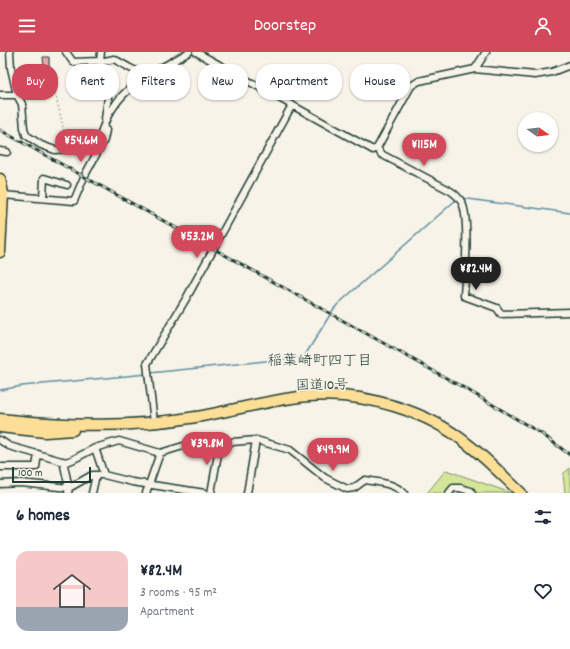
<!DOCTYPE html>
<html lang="en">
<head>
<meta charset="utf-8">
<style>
	:root { --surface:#fff; --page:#f2f2f3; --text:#1f2937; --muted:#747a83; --line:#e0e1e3; --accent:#d1495b }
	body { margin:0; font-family:Dekko,"Klee One",sans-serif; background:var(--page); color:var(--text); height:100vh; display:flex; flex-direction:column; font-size:15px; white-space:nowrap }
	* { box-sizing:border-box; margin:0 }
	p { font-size:13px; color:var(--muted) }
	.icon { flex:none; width:22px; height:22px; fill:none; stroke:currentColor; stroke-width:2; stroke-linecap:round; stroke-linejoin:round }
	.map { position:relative; height:441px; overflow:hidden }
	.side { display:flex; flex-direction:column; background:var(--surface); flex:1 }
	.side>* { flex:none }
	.top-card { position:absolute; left:12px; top:12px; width:546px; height:36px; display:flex; gap:8px }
	.needle { width:26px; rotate:105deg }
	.tools { position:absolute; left:518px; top:60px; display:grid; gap:8px }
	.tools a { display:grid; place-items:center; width:40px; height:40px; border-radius:50%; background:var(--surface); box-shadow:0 1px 3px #0004; font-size:20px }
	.scale { position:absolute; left:12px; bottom:10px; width:79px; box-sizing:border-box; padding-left:4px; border:2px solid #1f3d34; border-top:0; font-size:11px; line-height:14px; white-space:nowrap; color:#1f3d34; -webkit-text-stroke:3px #f7f3e8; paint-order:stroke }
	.price { position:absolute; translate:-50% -34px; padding:0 9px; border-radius:14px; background:var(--accent); color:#fff; font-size:13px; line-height:26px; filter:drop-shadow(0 1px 2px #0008) }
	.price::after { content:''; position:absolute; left:50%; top:24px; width:12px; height:9px; margin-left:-6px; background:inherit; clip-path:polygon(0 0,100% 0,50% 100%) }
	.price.active { background:#222; color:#fff }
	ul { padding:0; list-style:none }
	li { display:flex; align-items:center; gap:12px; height:100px; padding:0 16px }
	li+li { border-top:1px solid var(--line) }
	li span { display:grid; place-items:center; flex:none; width:112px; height:80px; border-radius:12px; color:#555 }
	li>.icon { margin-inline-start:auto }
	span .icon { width:48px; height:48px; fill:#fffc; stroke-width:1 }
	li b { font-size:17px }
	h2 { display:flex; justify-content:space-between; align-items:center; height:48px; padding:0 16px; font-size:17px }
	.tag { padding:0 14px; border-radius:16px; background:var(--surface); box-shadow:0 1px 3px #0004; font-size:14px; line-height:36px }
	.tag.active { background:var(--accent); color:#fff }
	header { display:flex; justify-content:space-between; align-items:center; height:52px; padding:0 16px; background:var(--accent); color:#fff; font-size:18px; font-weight:600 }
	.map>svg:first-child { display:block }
</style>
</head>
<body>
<header><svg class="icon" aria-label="menu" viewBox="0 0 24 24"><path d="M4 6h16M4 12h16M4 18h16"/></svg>Doorstep<svg class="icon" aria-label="person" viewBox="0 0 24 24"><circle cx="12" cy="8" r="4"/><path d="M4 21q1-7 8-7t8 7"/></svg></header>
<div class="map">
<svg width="570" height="441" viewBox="0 0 570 441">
	<rect width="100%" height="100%" fill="#f7f3e8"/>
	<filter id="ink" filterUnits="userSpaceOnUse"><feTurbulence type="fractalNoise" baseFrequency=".025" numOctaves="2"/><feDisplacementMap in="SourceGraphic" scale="8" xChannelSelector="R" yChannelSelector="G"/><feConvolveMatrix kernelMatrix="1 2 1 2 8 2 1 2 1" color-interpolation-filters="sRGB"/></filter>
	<g filter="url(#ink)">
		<path fill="#d5e69a" stroke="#7a9267" d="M570 416V441H565L563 422Z
			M446 418 511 441H427Z"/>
		<path fill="#0003" d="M44 6H49L50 7V16L45 15Z"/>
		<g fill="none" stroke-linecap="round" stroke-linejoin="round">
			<path stroke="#608ea2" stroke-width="1.5" d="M461 146 570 161
				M150 321 304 305 333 258 338 252 457 147
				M0 338 22 334 147 322"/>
		</g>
		<path fill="#e8ada9" stroke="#1f3d34" d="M43 5H49V15H44Z"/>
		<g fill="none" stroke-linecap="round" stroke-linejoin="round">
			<g stroke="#1f3d34" stroke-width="9">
				<path id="minor" d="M10 0 11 16 17 43
					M66 0 73 10 100 9 108 46 105 67
					M196 0 373 98 377 96 411 34 419 29 475 17 535 23 552 20 570 13
					M100 9 101 0
					M100 10 114 7 130 16 145 23 147 25
					M475 17 486 0
					M0 43H17L22 52 24 76 26 83 41 93 55 98 95 95C101 89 100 80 104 73 106 67 109 61 113 56 129 29 163 16 189 0
					M377 96 381 102 449 138C454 141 459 145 462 151 470 167 465 224 464 244L497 256 501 262 570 260
					M0 99 7 100
					M3 143 74 149 84 125 104 88 106 78
					M43 146 44 126 67 133
					M154 370 147 312 187 245 292 53
					M0 388 9 394 65 410 72 408 95 396 119 389 160 401 190 392 220 391 256 388 290 398 325 426 347 437 354 436 365 428C378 430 393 431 404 441
					M95 396 104 423
					M0 415H36L38 402
					M0 432 21 431 69 436 63 409
					M68 441 69 436 92 423H104L132 430 205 441
					M92 441 96 423
					M146 441 160 401
					M211 441 220 391
					M247 441 256 388
					M449 441 453 436H460L471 439 472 441"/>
			</g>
			<g stroke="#1f3d34" stroke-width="13">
				<path id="primary" d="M0 127 3 141 0 200"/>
			</g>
			<g stroke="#1f3d34" stroke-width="13">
				<path id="trunk" d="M0 367C63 374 133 376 196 365 233 359 271 347 309 344 362 339 429 359 470 394 488 408 504 425 521 441
					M0 375 45 380 73 378"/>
			</g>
			<path stroke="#1f3d34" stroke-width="1" stroke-dasharray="1 3" stroke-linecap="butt" d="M51 23 67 92"/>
			<use href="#minor" stroke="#f7f3e8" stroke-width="6"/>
			<use href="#primary" stroke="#fdde96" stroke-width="10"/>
			<use href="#trunk" stroke="#fdde96" stroke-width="10"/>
			<g stroke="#1f3d34" stroke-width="3">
				<path id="rail" d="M0 78 466 337 542 382 570 403"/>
			</g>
			<use href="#rail" stroke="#f7f3e8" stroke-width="1.5" stroke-dasharray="4.5" stroke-linecap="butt"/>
		</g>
	</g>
	<g text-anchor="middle" stroke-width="3.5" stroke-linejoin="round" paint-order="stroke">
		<g font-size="14" fill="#1f3d34" stroke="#f7f3e8">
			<text transform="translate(322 332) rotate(-1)" y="5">国道10号</text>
		</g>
		<g font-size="15" fill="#1f3d34" stroke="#f7f3e8">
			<text x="320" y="313">稲葉崎町四丁目</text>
		</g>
	</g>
</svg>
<div class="tools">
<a><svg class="needle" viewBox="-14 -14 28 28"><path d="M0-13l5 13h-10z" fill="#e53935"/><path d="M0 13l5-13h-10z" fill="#747a83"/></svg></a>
</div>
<div class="scale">100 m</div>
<b class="price" style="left:81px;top:111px">¥54.6M</b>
<b class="price" style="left:424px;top:115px">¥115M</b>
<b class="price" style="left:197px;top:207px">¥53.2M</b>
<b class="price active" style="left:476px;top:239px">¥82.4M</b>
<b class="price" style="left:207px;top:414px">¥39.8M</b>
<b class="price" style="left:333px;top:420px">¥49.9M</b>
<div class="top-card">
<a class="tag active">Buy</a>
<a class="tag">Rent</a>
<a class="tag">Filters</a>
<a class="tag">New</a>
<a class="tag">Apartment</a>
<a class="tag">House</a>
</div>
</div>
<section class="side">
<h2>6 homes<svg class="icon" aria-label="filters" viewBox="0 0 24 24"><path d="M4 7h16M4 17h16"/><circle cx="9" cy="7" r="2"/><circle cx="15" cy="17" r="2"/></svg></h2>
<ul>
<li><span style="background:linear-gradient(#f6c9c9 70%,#9aa5b1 0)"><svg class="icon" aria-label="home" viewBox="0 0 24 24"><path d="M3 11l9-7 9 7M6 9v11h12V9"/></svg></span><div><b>¥82.4M</b><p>3 rooms · 95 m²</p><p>Apartment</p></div><svg class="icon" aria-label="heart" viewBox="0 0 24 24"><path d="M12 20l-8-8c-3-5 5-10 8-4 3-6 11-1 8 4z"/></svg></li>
</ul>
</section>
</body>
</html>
